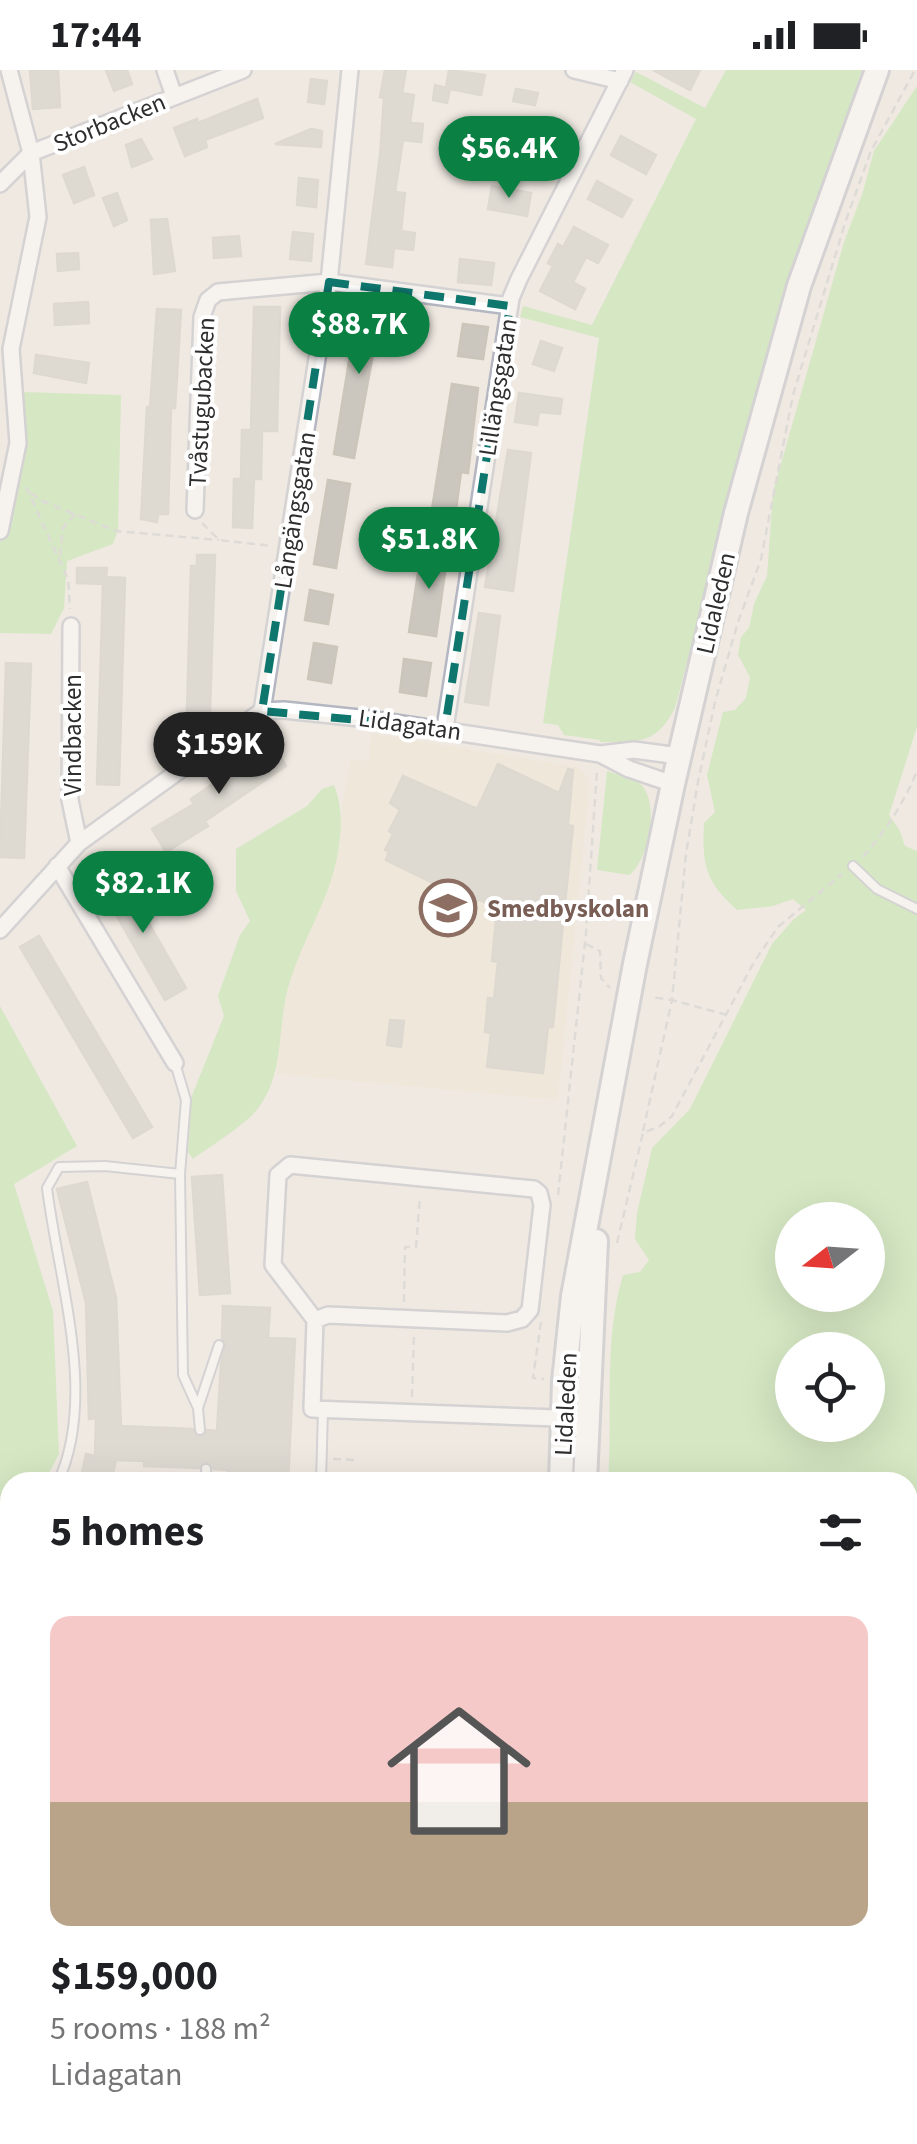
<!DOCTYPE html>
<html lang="en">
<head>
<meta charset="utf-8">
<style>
	:root { --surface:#fff; --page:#f6f6f6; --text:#202124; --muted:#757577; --accent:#0b8043 }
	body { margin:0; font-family:"Source Sans 3",sans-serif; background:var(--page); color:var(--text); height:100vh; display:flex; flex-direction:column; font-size:38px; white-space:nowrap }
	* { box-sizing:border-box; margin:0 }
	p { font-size:32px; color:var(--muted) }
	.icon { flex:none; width:55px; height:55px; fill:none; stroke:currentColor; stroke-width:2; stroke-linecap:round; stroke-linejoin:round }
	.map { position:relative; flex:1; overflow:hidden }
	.sheet { position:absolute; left:0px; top:1402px; width:918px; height:672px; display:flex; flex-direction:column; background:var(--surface); border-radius:30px 30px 0 0; box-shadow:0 10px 40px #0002 }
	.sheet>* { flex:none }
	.needle { width:65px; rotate:253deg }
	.controls { position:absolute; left:775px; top:1132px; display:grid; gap:20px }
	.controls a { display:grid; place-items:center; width:110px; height:110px; border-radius:50%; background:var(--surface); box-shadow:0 10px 40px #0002; font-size:50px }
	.price { position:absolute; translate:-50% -85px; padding:0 22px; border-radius:35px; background:var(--accent); color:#fff; font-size:32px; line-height:65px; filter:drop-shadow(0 2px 5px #0008) }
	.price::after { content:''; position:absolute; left:50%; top:60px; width:30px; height:22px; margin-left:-15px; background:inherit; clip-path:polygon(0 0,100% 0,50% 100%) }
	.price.current { background:#222; color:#fff }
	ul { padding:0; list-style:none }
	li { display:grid; align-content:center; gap:20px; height:530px; padding:0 50px }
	li span { display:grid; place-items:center; height:310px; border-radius:20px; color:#555 }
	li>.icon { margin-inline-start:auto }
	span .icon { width:180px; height:180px; fill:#fffc; stroke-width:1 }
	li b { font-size:42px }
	h2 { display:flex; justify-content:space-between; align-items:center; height:120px; padding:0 50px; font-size:42px }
	.status { display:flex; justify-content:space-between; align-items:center; height:70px; padding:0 50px; background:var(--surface); direction:ltr }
	.status svg { height:28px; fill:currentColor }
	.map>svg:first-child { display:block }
</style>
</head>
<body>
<div class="status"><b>17:44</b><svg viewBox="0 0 49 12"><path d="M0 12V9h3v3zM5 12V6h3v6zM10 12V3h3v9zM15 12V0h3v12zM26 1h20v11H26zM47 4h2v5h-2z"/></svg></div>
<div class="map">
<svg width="917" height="2074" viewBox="0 0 917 2074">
	<rect width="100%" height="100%" fill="#efe9e1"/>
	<path fill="#f0e6d1" d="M371 663 579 697 587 707 589 720 558 1030 276 1004 285 931 295 890 327 821 339 779 342 735 351 689 369 691Z"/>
	<path fill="#b6e59e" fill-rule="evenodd" d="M726 0H862L768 282 675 638C656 675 638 672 600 672V670L564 665 558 655 543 653 599 268 520 247 523 236 592 255 696 49 630 12 636 2 705 38Z
		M917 16V657L889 745 899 759 905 776 917 781V1540L908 1545V1412H608C613 1344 603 1272 623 1205L640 1202 649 1190 635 1169 637 1143 652 1078 690 1039 772 874 794 849 806 840 793 829 773 836 737 840C705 811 702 795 704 753L715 742 707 705 723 642 735 640 746 628 750 607 738 585 741 567 749 558 754 534 767 506 773 422 844 172 862 125 874 81ZM792 1150H868V1225H792ZM792 1280H868V1355H792Z
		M21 322 121 325 118 460 113 474 67 491 64 538 51 564 0 563V474Z
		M607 701C616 704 629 706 637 711 662 727 649 791 629 805L597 800Z
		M334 715C342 736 342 753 339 775 333 828 298 874 286 926 278 964 283 1004 259 1037 246 1055 212 1075 193 1089L188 1082 191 1028 224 946 218 926 240 865 250 851 236 821V779L307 736 322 719Z
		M0 936 77 1076 14 1114 53 1241 59 1384 44 1412H10V1477L0 1496Z
		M0 1726 10 1740V2000L0 2005Z"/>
	<path fill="#cbc7bf" stroke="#cbc5ba" stroke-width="2.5" d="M30 0H58L60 37 33 39Z
		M106 0H127L132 14 114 21Z
		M385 0H406L402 23 414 25 410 53 423 54 421 72 403 70 395 122 405 123 401 161 415 163 413 180 394 178 392 197 366 194 380 86 384 28 380 27Z
		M449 0 485 5 481 25 450 19 447 33 433 30 435 15 446 18Z
		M653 0H700L690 20Z
		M311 9 327 11 324 34 308 32Z
		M516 19 538 23 535 35 513 31Z
		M257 29 263 48 205 70 207 77 185 86 174 58 197 49 198 53Z
		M311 59 322 61 321 77 275 74Z
		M548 62 564 65 561 78 556 77 552 95 519 89 523 68 546 72Z
		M621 66 656 85 646 104 611 85Z
		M141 69 152 89 132 97 126 75Z
		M84 97 94 125 74 133 63 105Z
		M299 108 318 110 316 137 297 135Z
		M597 111 632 130 622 147 588 129Z
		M492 116 531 123 527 146 488 139Z
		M117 123 127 150 114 156 103 128Z
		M167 149 175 201 154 204 151 150Z
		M574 157 608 175 598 193 586 187 573 212 585 219 575 239 540 221 553 196 548 193 558 174 563 177Z
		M293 162 313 164 311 191 290 189Z
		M239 166 241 186 214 188 213 168Z
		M78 183 79 199 58 201 57 184Z
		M460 189 494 193 491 215 458 212Z
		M88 232 89 253 55 255 54 234Z
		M358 236 383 240 381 255 389 256 384 280 374 278 354 388 334 384Z
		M254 237H280L277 361H262L261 409H254L252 458 233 457 234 409H241L242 360H251Z
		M157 239 181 240 175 338H171L168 444H158L157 452 141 449 147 337H150Z
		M463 254 488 257 483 289 458 286Z
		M541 271 562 278 554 301 533 294Z
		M36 285 89 293 86 313 34 303Z
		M452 314 478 318 468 403 461 402 454 455 430 452Z
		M519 323 562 329 560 344 539 342 537 355 515 352Z
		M508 380 531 383 513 521 485 517Z
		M328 410 350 414 336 498 314 494Z
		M422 478 448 481 436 566 409 562Z
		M197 485H215L210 643 187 642 191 496H197Z
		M77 498H107L106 507 125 508 119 715 97 714 103 514 77 513Z
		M310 520 333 525 328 554 305 550Z
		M479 543 500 546 488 635 465 632Z
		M314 573 337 577 331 613 308 609Z
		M404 589 431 593 426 626 400 622Z
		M6 593 31 594 24 788 0 787Z
		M272 673 286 696 205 751 208 756 166 782 152 759 194 734 191 729Z
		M498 694 559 723 568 699 573 700 568 755 573 756 563 853 553 957H548L543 1003 487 997 491 963 485 962 488 928 494 929 498 892 492 891 497 838 478 829 476 834 386 790 389 781 385 780 393 764 389 761 400 740 390 733 403 706 477 739Z
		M120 803 186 918 165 930 99 815Z
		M39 866 152 1057 133 1068 20 877Z
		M390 950 404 951 401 977 387 975Z
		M222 1105 230 1223 200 1225 192 1107Z
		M87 1112 116 1228 121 1356 192 1359 200 1367 207 1360 217 1361 221 1294 226 1274 222 1268 223 1236 270 1238 268 1268 295 1269 288 1412H227L228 1400 214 1399 206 1392 199 1398 144 1396V1391L116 1390 111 1412H80L86 1384 95 1386 96 1348 89 1349 86 1233 57 1119Z"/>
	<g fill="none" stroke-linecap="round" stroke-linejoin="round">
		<g stroke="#b4b7c1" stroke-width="12">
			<path id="lane" d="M853 796 877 819 917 839
				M175 993 186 1030 180 1104 183 1305 198 1338 200 1360
				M198 1338 219 1275
				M206 1399 207 1412
				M58 1412C98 1326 58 1209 47 1118L59 1097 105 1096 180 1104
				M321 1412 323 1339
				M0 1541 10 1515
				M0 1667 10 1684
				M908 1756 917 1747"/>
		</g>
		<g stroke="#b4b7c1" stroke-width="20">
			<path id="street" d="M165 0 174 26
				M574 0 620 11
				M0 114 31 83 243 0
				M195 440 202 247 208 230 218 222 329 212 510 236
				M0 461 18 373 11 279 38 147 31 83 9 0
				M71 556 70 730 79 773
				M262 641 329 212 350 0
				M445 658 511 228 519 209 625 0
				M600 684 629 699 673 714
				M57 796 175 993
				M0 860 79 773 262 641 284 640 369 649 600 684 634 680 679 686
				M315 1250 328 1245 507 1253 522 1249 530 1240 542 1135 539 1123 534 1119 290 1095 278 1105 273 1195 315 1250 312 1339 586 1349"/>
		</g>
		<g stroke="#b4b7c1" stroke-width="28">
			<path id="secondary" d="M561 1412 564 1311 573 1226 635 894 673 714 736 443 799 216 877 0
				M585 1412 596 1171
				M760 2065 766 2074"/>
		</g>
		<g stroke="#c9c9c9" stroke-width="32">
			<path id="highway" d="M908 1572 917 1567
				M908 1613 917 1607
				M908 1676 917 1667
				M0 2065 10 2059
				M49 2074 66 2065"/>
		</g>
		<path stroke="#c9c9c9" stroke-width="2.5" stroke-dasharray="8 5" stroke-linecap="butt" d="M26 417 68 509 70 539
			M31 423 42 431 116 461 219 470
			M202 453 219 470 272 476
			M60 486 63 458 75 444
			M863 787C886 760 904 733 917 701
			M586 874 600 881 601 908 610 918
			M727 945 672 930 686 784 698 712 715 632 738 552 761 489 793 325 846 150 871 81 915 0
			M643 1061 672 930 651 927
			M558 1125 586 863 597 700
			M617 1173 643 1063 660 1056 672 1046 754 892 778 857 842 804
			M404 1232 405 1177H416L420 1126
			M541 1252 533 1308 544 1309
			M412 1327 414 1265
			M333 1389 356 1390
			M908 1995 917 1985
			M792 2065 797 2074
			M832 2074 841 2065"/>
		<use href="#lane" stroke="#fff" stroke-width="8"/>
		<use href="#street" stroke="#fff" stroke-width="15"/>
		<use href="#secondary" stroke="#fff" stroke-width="22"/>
		<use href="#highway" stroke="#ffa35c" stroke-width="28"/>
	</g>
	<path d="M0 0H917V2074H0ZM329 212 510 236 445 658 262 641Z" fill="#efe9e1" fill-opacity=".55" fill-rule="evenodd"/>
	<path fill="none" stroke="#0f766e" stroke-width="8" stroke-dasharray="20 12" stroke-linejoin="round" d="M329 212 510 236 445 658 262 641Z"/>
	<defs>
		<g id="school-ring" transform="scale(2.875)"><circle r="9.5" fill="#fff" stroke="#8d6e63" stroke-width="1.5"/><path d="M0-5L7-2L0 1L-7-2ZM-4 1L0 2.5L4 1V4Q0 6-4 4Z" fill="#8d6e63"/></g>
	</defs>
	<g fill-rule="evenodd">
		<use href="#school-ring" x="448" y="838"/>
	</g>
	<g text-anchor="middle" stroke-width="8" stroke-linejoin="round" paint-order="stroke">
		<g font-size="25" fill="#2e2e2e" stroke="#fff">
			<text transform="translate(109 52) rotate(-22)" y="9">Storbacken</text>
			<text transform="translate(497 317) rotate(-81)" y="9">Lillängsgatan</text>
			<text transform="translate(201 332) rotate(-87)" y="9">Tvåstugubacken</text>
			<text transform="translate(294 440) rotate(-81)" y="9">Långängsgatan</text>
			<text transform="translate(715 533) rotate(-77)" y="9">Lidaleden</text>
			<text transform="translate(410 654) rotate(8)" y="9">Lidagatan</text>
			<text transform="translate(72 665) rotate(-90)" y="9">Vindbacken</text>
			<text transform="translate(565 1334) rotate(-87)" y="9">Lidaleden</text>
		</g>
		<g font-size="25" font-weight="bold" fill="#785e54" stroke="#fff" text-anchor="start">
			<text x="487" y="847">Smedbyskolan</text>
		</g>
	</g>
</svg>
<div class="controls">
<a><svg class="needle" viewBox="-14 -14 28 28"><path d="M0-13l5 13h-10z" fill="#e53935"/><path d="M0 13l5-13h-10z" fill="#757577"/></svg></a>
<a><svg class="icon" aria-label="locate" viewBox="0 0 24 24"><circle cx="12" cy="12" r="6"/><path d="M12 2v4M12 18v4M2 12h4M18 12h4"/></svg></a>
</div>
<b class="price" style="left:509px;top:131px">$56.4K</b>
<b class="price" style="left:359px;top:307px">$88.7K</b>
<b class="price" style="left:429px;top:522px">$51.8K</b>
<b class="price current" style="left:219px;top:727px">$159K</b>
<b class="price" style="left:143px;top:866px">$82.1K</b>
<section class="sheet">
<h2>5 homes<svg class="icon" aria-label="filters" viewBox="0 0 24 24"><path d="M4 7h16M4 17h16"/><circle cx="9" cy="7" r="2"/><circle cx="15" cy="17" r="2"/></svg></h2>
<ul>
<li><span style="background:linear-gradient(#f6c9c9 60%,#b9a48a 0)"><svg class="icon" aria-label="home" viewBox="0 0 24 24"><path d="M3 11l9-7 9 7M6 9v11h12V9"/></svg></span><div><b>$159,000</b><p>5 rooms · 188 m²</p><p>Lidagatan</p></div></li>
</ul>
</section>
</div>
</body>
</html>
